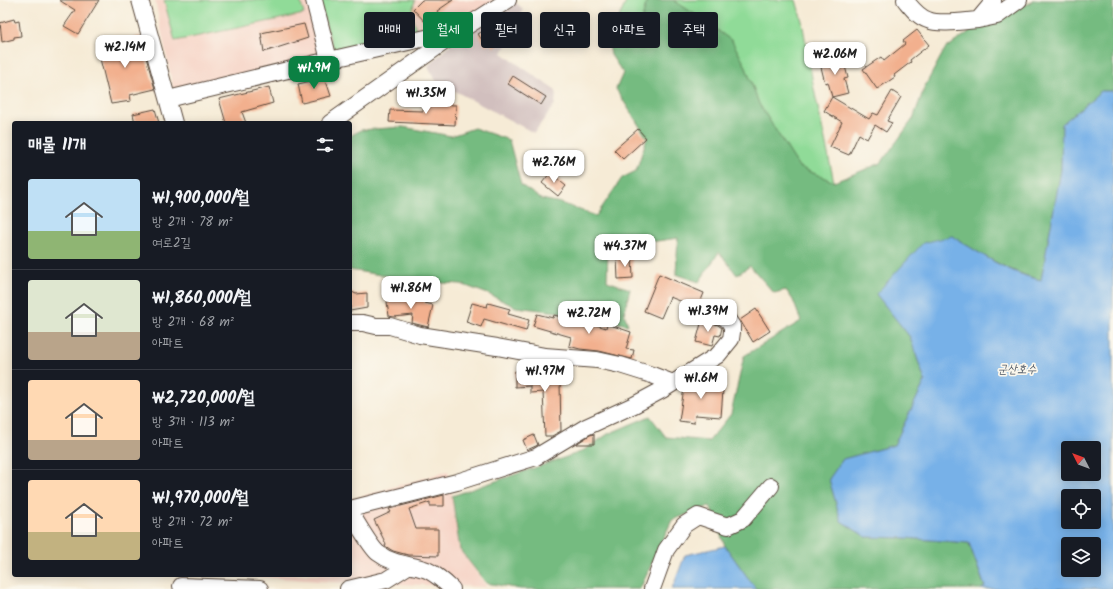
<!DOCTYPE html>
<html lang="ko">
<head>
<meta charset="utf-8">
<style>
	:root { --surface:#171b24; --page:#20242c; --text:#f1f3f6; --muted:#9ea1a6; --line:#363941; --accent:#0b8043 }
	body { margin:0; font-family:Kalam,"Poor Story",sans-serif; background:var(--page); color:var(--text); height:100vh; display:flex; flex-direction:column; font-size:15px; white-space:nowrap }
	* { box-sizing:border-box; margin:0 }
	p { font-size:13px; color:var(--muted) }
	.icon { flex:none; width:22px; height:22px; fill:none; stroke:currentColor; stroke-width:2; stroke-linecap:round; stroke-linejoin:round }
	.map { position:relative; flex:1; overflow:hidden }
	.drawer { position:absolute; left:12px; top:121px; width:340px; height:456px; display:flex; flex-direction:column; background:var(--surface); border-radius:4px; box-shadow:0 2px 10px #0003 }
	.drawer>* { flex:none }
	.guide { position:absolute; left:364px; top:12px; width:380px; height:36px; display:flex; gap:8px }
	.needle { width:26px; rotate:312deg }
	.controls { position:absolute; left:1061px; top:441px; display:grid; gap:8px }
	.controls a { display:grid; place-items:center; width:40px; height:40px; border-radius:4px; background:var(--surface); box-shadow:0 2px 10px #0003; font-size:20px }
	.price { position:absolute; translate:-50% -34px; padding:0 9px; border-radius:8px; background:#fff; color:#222; font-size:13px; line-height:26px; filter:drop-shadow(0 1px 2px #0008) }
	.price::after { content:''; position:absolute; left:50%; top:24px; width:12px; height:9px; margin-left:-6px; background:inherit; clip-path:polygon(0 0,100% 0,50% 100%) }
	.price.selected { background:var(--accent); color:#fff }
	ul { padding:0; list-style:none }
	li { display:flex; align-items:center; gap:12px; height:100px; padding:0 16px }
	li+li { border-top:1px solid var(--line) }
	li span { display:grid; place-items:center; flex:none; width:112px; height:80px; border-radius:4px; color:#555 }
	li>.icon { margin-inline-start:auto }
	span .icon { width:48px; height:48px; fill:#fffc; stroke-width:1 }
	li b { font-size:17px }
	h2 { display:flex; justify-content:space-between; align-items:center; height:48px; padding:0 16px; font-size:17px }
	.pill { padding:0 14px; border-radius:4px; background:var(--surface); box-shadow:0 2px 10px #0003; font-size:14px; line-height:36px }
	.pill.selected { background:var(--accent); color:#fff }
	.map>svg:first-child { display:block }
</style>
</head>
<body>
<div class="map">
<svg width="1113" height="589" viewBox="0 0 1113 589">
	<rect width="100%" height="100%" fill="#fbf7ec"/>
	<filter id="ink" filterUnits="userSpaceOnUse"><feTurbulence type="fractalNoise" baseFrequency=".025" numOctaves="2"/><feDisplacementMap in="SourceGraphic" scale="8" xChannelSelector="R" yChannelSelector="G"/><feConvolveMatrix kernelMatrix="1 2 1 2 8 2 1 2 1" color-interpolation-filters="sRGB"/></filter>
	<filter id="wash" filterUnits="userSpaceOnUse"><feTurbulence type="fractalNoise" baseFrequency=".012" numOctaves="4" result="noise"/><feDisplacementMap in="SourceGraphic" scale="16" xChannelSelector="R" yChannelSelector="G"/><feGaussianBlur stdDeviation="0.9" result="paint"/><feColorMatrix in="noise" values="0 0 0 0 0 0 0 0 0 0 0 0 0 0 0 0 0 1.4 0 .05"/><feComposite in="paint" operator="in"/></filter>
	<g filter="url(#wash)">
		<rect width="100%" height="100%" fill="#f6ebd6"/>
		<path fill="#f6d2c4" d="M155 0H309L324 56 174 92Z
			M415 0H498L459 24 419 35 411 16Z
			M448 471 460 550 487 587 333 582 240 575H350V497L352 499Z"/>
		<path fill="#d1bfbe" d="M514 1 523 9 502 53 556 91 555 104 534 133 436 81 428 66 454 41Z"/>
		<path fill="#90db98" stroke="#66825b" d="M164 0H300L304 14 175 41Z
			M318 0H415L411 16 419 35 334 50Z
			M627 0H647L640 27 609 39Z
			M673 0H796L802 21 814 89 834 182 799 167 759 104 745 65 732 41 702 19Z"/>
		<path fill="#74bb80" stroke="#58724f" d="M647 0H673L702 19 732 41 745 65 759 104 799 167 834 182 881 163 913 119 925 86 945 49 976 27 1030 3 1033 0H1113V91H1101L1062 124 1061 170 1041 280C1006 271 981 254 952 236L876 294 910 337 925 381 894 445 843 459 829 479 841 521 866 537 905 538 969 543 985 588 981 589H756L725 546 710 506 672 520 640 589H521L486 583 460 550 452 496 581 452 608 434 650 416 666 437 709 441 731 414 744 356 801 321 793 300 786 290 774 293 750 266 737 275 719 252 699 282 676 274 678 238 608 248 607 281 630 289 624 313 628 325 582 315 516 307 488 294 461 284 424 282 350 270V136L361 130 403 127 451 136 474 128 509 140 521 185 541 199 561 203 596 216 622 178 636 171 647 138 616 89 623 73 611 55 608 39 640 27Z"/>
		<path fill="#77b1e8" stroke="#596e83" fill-rule="evenodd" d="M1101 91H1113V589H981L985 587 969 543 905 538 866 537 841 521 829 479 843 459 894 445 925 381 910 337 876 294 923 243 952 236C980 253 1007 273 1041 280L1061 170 1062 124ZM1068 448H1094V474H1068ZM1068 496H1094V522H1068ZM1068 544H1094V570H1068Z
			M725 546 756 589H671L674 584 685 555Z"/>
		<g id="blocks">
			<path fill="#f2b08e" d="M59 0H99L78 34 64 26 75 10Z
				M422 0H453L437 11 439 14 428 25 413 9Z
				M14 19 15 22 19 21 21 36 14 37V39L2 42 0 23Z
				M502 19 509 29 503 42 494 48 491 43 486 46 478 34Z
				M304 24 308 38 264 52 261 33Z
				M917 30 929 45 910 60 911 62 894 75 895 77 877 89 863 69 881 57 884 61 905 44 903 41Z
				M140 36 155 89 130 95 131 101 111 104 97 46 116 42V43Z
				M843 58 848 78 844 79 848 93 832 97 828 82 825 83 820 63Z
				M513 76 546 97 541 105 508 84Z
				M325 78 331 96 302 103 298 84Z
				M269 87 273 103 242 112 246 123H226L219 99Z
				M892 91 901 97 887 121 892 123 886 132 875 125 867 139 859 134 849 155 830 147 842 122 824 111 832 97 869 119 873 113 878 115Z
				M424 104 456 105 455 125 389 122 390 110 423 111Z
				M155 109 159 123H135L133 114Z
				M638 129 646 138 623 159 614 150Z
				M550 173 566 186 558 196 542 183Z
				M632 257 633 278 618 279 617 258Z
				M659 274 704 293 698 308 670 297 661 318 644 311Z
				M350 291 356 294 367 293V308L350 311Z
				M410 297 424 299 425 303 433 305 428 327 412 323 413 315 394 317 389 316 387 302Z
				M472 303 487 307 488 303 510 309 508 314 529 320 526 331 484 319 481 327 466 322Z
				M756 309 770 331 753 342 740 320Z
				M537 314 553 318 554 315 576 321 577 319 606 328 607 324 631 332 626 349 634 350 632 359 599 351 580 349 569 346 571 337 533 326Z
				M702 320 718 325 722 328 720 336 715 335 712 346 696 342Z
				M547 366 562 367 563 383H560L561 431 552 436H545L543 392 530 393V386L515 387V371L547 369Z
				M713 369 716 370 710 389 723 390 721 417 695 415 694 423 679 421 684 388 687 389 689 385 698 379 701 380 702 376Z
				M594 434V444H576L590 435Z
				M534 435 538 445 527 450 523 440Z
				M444 495V506H430V502L409 509 416 529H438V556L408 555 393 551 385 546 386 544 374 520 391 512 389 509Z"/>
		</g>
	</g>
	<g filter="url(#ink)">
		<use href="#blocks" fill-opacity="0" stroke="#57473a" stroke-width="1"/>
		<g fill="none" stroke-linecap="round" stroke-linejoin="round">
			<g stroke="#57473a" stroke-width="18">
				<path id="minor" d="M140 0 174 123
					M314 0 329 60
					M905 0C911 7 918 17 928 20 939 25 965 21 978 20L993 2V0
					M978 20 997 16 1019 0
					M168 99 329 60 461 30
					M330 123 461 30 508 0
					M350 323H363L376 326H390L420 335 497 347 545 356 597 360 620 365 652 375 673 383
					M350 509 457 482 536 457 586 427 634 405 662 390 718 355 731 339 732 332V326L728 320 722 316 714 313
					M350 512C356 521 371 548 378 553 392 564 408 564 424 569 432 571 446 583 452 589
					M181 586 260 589
					M348 589 386 580 408 566
					M652 589 666 550 684 525 698 516 728 526 743 519 771 486"/>
			</g>
			<use href="#minor" stroke="#fff" stroke-width="16"/>
		</g>
	</g>
	<g text-anchor="middle" stroke-width="3.5" stroke-linejoin="round" paint-order="stroke">
		<g font-size="12" font-style="italic" fill="#505965" stroke="#fbf7ec">
			<text x="1017" y="373">군산호수</text>
		</g>
	</g>
</svg>
<div class="controls">
<a><svg class="needle" viewBox="-14 -14 28 28"><path d="M0-13l5 13h-10z" fill="#e53935"/><path d="M0 13l5-13h-10z" fill="#9ea1a6"/></svg></a>
<a><svg class="icon" aria-label="locate" viewBox="0 0 24 24"><circle cx="12" cy="12" r="6"/><path d="M12 2v4M12 18v4M2 12h4M18 12h4"/></svg></a>
<a><svg class="icon" aria-label="layers" viewBox="0 0 24 24"><path d="M12 4l9 5-9 5-9-5zM3 14l9 5 9-5"/></svg></a>
</div>
<b class="price" style="left:125px;top:69px">₩2.14M</b>
<b class="price" style="left:835px;top:76px">₩2.06M</b>
<b class="price selected" style="left:314px;top:90px">₩1.9M</b>
<b class="price" style="left:426px;top:115px">₩1.35M</b>
<b class="price" style="left:554px;top:184px">₩2.76M</b>
<b class="price" style="left:625px;top:268px">₩4.37M</b>
<b class="price" style="left:411px;top:310px">₩1.86M</b>
<b class="price" style="left:708px;top:333px">₩1.39M</b>
<b class="price" style="left:589px;top:335px">₩2.72M</b>
<b class="price" style="left:545px;top:393px">₩1.97M</b>
<b class="price" style="left:701px;top:400px">₩1.6M</b>
<div class="guide">
<a class="pill">매매</a>
<a class="pill selected">월세</a>
<a class="pill">필터</a>
<a class="pill">신규</a>
<a class="pill">아파트</a>
<a class="pill">주택</a>
</div>
<section class="drawer">
<h2>매물 11개<svg class="icon" aria-label="filters" viewBox="0 0 24 24"><path d="M4 7h16M4 17h16"/><circle cx="9" cy="7" r="2"/><circle cx="15" cy="17" r="2"/></svg></h2>
<ul>
<li><span style="background:linear-gradient(#bfe0f5 65%,#8fb573 0)"><svg class="icon" aria-label="home" viewBox="0 0 24 24"><path d="M3 11l9-7 9 7M6 9v11h12V9"/></svg></span><div><b>₩1,900,000/월</b><p>방 2개 · 78 m²</p><p>여로2길</p></div></li>
<li><span style="background:linear-gradient(#dfe7d0 65%,#b9a48a 0)"><svg class="icon" aria-label="home" viewBox="0 0 24 24"><path d="M3 11l9-7 9 7M6 9v11h12V9"/></svg></span><div><b>₩1,860,000/월</b><p>방 2개 · 68 m²</p><p>아파트</p></div></li>
<li><span style="background:linear-gradient(#ffd9b3 75%,#b9a48a 0)"><svg class="icon" aria-label="home" viewBox="0 0 24 24"><path d="M3 11l9-7 9 7M6 9v11h12V9"/></svg></span><div><b>₩2,720,000/월</b><p>방 3개 · 113 m²</p><p>아파트</p></div></li>
<li><span style="background:linear-gradient(#ffd9b3 65%,#c2b280 0)"><svg class="icon" aria-label="home" viewBox="0 0 24 24"><path d="M3 11l9-7 9 7M6 9v11h12V9"/></svg></span><div><b>₩1,970,000/월</b><p>방 2개 · 72 m²</p><p>아파트</p></div></li>
</ul>
</section>
</div>
</body>
</html>
